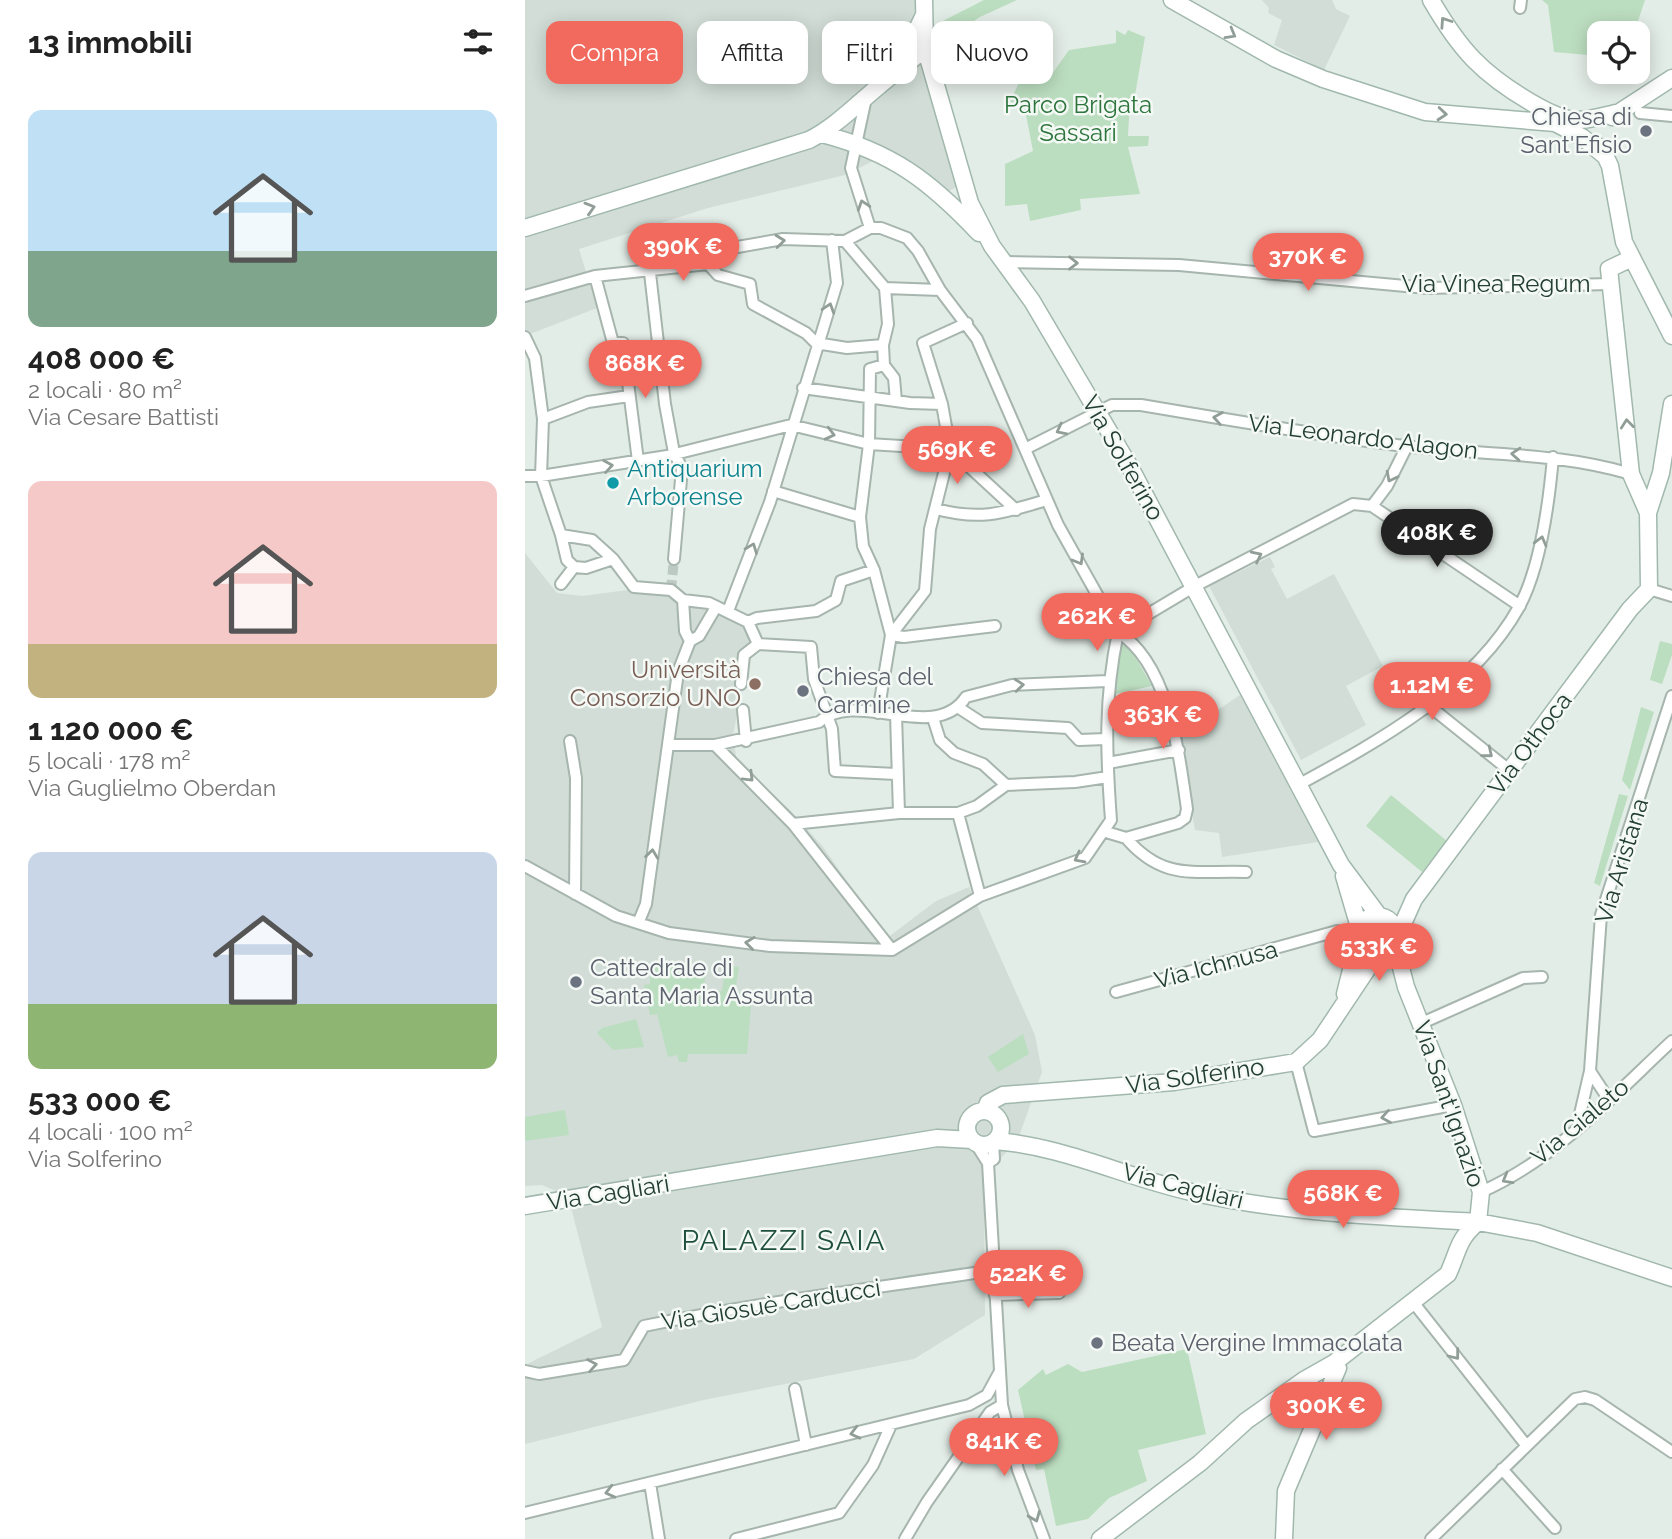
<!DOCTYPE html>
<html lang="it">
<head>
<meta charset="utf-8">
<style>
	:root { --surface:#fff; --page:#f2f2f2; --text:#222; --muted:#767676; --accent:#f16a5d }
	body { margin:0; font-family:Raleway,sans-serif; background:var(--page); color:var(--text); height:100vh; display:flex; flex-direction:column; font-size:26px; white-space:nowrap }
	* { box-sizing:border-box; margin:0 }
	p { font-size:23px; color:var(--muted) }
	.icon { flex:none; width:38px; height:38px; fill:none; stroke:currentColor; stroke-width:2; stroke-linecap:round; stroke-linejoin:round }
	.map { position:relative; flex:1; overflow:hidden }
	.sheet { display:flex; flex-direction:column; background:var(--surface); width:525px }
	.sheet>* { flex:none }
	.banner { position:absolute; left:21px; top:21px; width:665px; height:63px; display:flex; gap:14px }
	.controls { position:absolute; left:1062px; top:21px; display:grid; gap:14px }
	.controls a { display:grid; place-items:center; width:63px; height:63px; border-radius:14px; background:var(--surface); box-shadow:0 4px 18px #0003; font-size:35px }
	.price { position:absolute; translate:-50% -60px; padding:0 16px; border-radius:24px; background:var(--accent); color:#fff; font-size:23px; line-height:46px; filter:drop-shadow(0 2px 4px #0008) }
	.price::after { content:''; position:absolute; left:50%; top:42px; width:21px; height:16px; margin-left:-10px; background:inherit; clip-path:polygon(0 0,100% 0,50% 100%) }
	.price.selected { background:#222; color:#fff }
	ul { padding:0; list-style:none }
	li { display:grid; align-content:center; gap:14px; height:371px; padding:0 28px }
	li span { display:grid; place-items:center; height:217px; border-radius:14px; color:#555 }
	li>.icon { margin-inline-start:auto }
	span .icon { width:126px; height:126px; fill:#fffc; stroke-width:1 }
	li b { font-size:30px }
	h2 { display:flex; justify-content:space-between; align-items:center; height:84px; padding:0 28px; font-size:30px }
	.chip { padding:0 24px; border-radius:14px; background:var(--surface); box-shadow:0 4px 18px #0003; font-size:24px; line-height:63px }
	.chip.selected { background:var(--accent); color:#fff }
	main { display:flex; flex:1; min-height:0 }
	.map>svg:first-child { display:block }
</style>
</head>
<body>
<main>
<section class="sheet">
<h2>13 immobili<svg class="icon" aria-label="filters" viewBox="0 0 24 24"><path d="M4 7h16M4 17h16"/><circle cx="9" cy="7" r="2"/><circle cx="15" cy="17" r="2"/></svg></h2>
<ul>
<li><span style="background:linear-gradient(#bfe0f5 65%,#7fa58c 0)"><svg class="icon" aria-label="home" viewBox="0 0 24 24"><path d="M3 11l9-7 9 7M6 9v11h12V9"/></svg></span><div><b>408 000 €</b><p>2 locali · 80 m²</p><p>Via Cesare Battisti</p></div></li>
<li><span style="background:linear-gradient(#f6c9c9 75%,#c2b280 0)"><svg class="icon" aria-label="home" viewBox="0 0 24 24"><path d="M3 11l9-7 9 7M6 9v11h12V9"/></svg></span><div><b>1 120 000 €</b><p>5 locali · 178 m²</p><p>Via Guglielmo Oberdan</p></div></li>
<li><span style="background:linear-gradient(#c9d6e8 70%,#8fb573 0)"><svg class="icon" aria-label="home" viewBox="0 0 24 24"><path d="M3 11l9-7 9 7M6 9v11h12V9"/></svg></span><div><b>533 000 €</b><p>4 locali · 100 m²</p><p>Via Solferino</p></div></li>
</ul>
</section>
<div class="map">
<svg width="1147" height="1539" viewBox="0 0 1147 1539">
	<rect width="100%" height="100%" fill="#e3ede7"/>
	<path fill="#d1ddd6" d="M0 0H401L400 47 437 184 424 191 376 155 350 160 320 175 183 208 54 249 72 308 0 336Z
		M737 0H807L811 9 825 16 799 70 749 45 757 20 743 13 744 8Z
		M0 553 32 593 57 596 141 585 226 624 231 642 223 659 208 735 212 763 264 809 298 847 362 938 411 901 444 887 510 1035 517 1072 492 1142 459 1174 460 1315 389 1359 183 1399 0 1444V1365L77 1327 43 1196 17 1185 0 1186Z
		M745 557 750 567 746 569 762 599 809 574 858 666 821 686 841 725 776 760 684 586Z
		M715 695 793 842 697 857 694 833 670 830 650 714 676 704 684 716Z"/>
	<path fill="#bcdec0" d="M459 0H492L455 17 409 47 408 26Z
		M1017 0H1120L1109 33H1074V56L1029 52 1023 5Z
		M591 30 600 35 603 30 620 37 609 101H605L603 136H624L623 146 603 147 615 194 555 199 556 210 505 221 502 204 480 206V164L508 151 500 110 484 103 494 83 527 74 544 50 591 43Z
		M1135 641 1147 644V655L1137 684 1125 680Z
		M596 646H604L627 686 590 694Z
		M1116 707 1129 712 1105 790 1097 780Z
		M1094 794 1103 796 1075 886 1069 883Z
		M866 795 922 841 897 872 841 826Z
		M836 936a16 16 0 1 1 32 0a16 16 0 1 1-32 0Z
		M181 966 179 991H197L201 966 214 967 210 992 227 994 222 1054H163L162 1062H154L152 1055 143 1057 132 1014 125 1015 119 985 125 984V971L130 976V967Z
		M111 1019 119 1047 88 1050 72 1033 77 1028Z
		M498 1034 504 1054 473 1072 463 1057Z
		M40 1110 44 1135 0 1141V1117Z
		M662 1349 681 1434 613 1450 622 1481 584 1498 563 1519 531 1526 519 1469 511 1470 493 1390 518 1369 521 1375 543 1364 557 1372Z"/>
	<g fill="none" stroke-linecap="round" stroke-linejoin="round">
		<path stroke="#bdcac3" stroke-width="10" stroke-dasharray="10 5" stroke-linecap="butt" d="M146 590 149 559"/>
		<g stroke="#a6b5ad" stroke-width="14">
			<path id="street" d="M995 8 996 0
				M1115 113 1147 116
				M345 228H356L382 238 393 251 415 290 452 339 533 525 593 632C579 699 581 752 586 820L560 858 455 896 367 950
				M320 241 360 288 363 324 358 345 359 365 345 369 344 444 335 517 338 546 349 570 366 635 353 713
				M480 262 654 265 902 288 1086 284
				M183 264 193 275 225 284 228 304 281 333 291 343 322 348 358 345
				M125 273 140 404 149 453 157 468 149 559
				M70 276 88 343H98L113 461
				M360 288 415 290
				M0 296 70 276 183 264 201 249 258 239 320 241 345 228 326 168 341 98
				M0 337 10 358 18 419 16 476 36 535
				M359 365 369 378 371 401
				M278 388 385 403 417 404
				M18 419 63 402 104 396
				M500 449 587 405H616C704 420 791 435 879 446 956 455 1032 452 1106 474
				M0 476H16L142 456 266 425 344 444 425 449 491 510
				M248 491 335 517
				M847 506 862 486 882 446
				M411 509C456 521 478 513 522 500
				M36 535 67 540 88 559 61 568 49 567 42 560Z
				M88 559 109 587 146 590 158 600
				M36 584 49 567
				M1124 589 1147 596
				M203 611 245 502 312 283 307 240
				M223 622 233 644 286 647 289 679 307 729 310 771 371 774
				M593 632 670 586 828 504 847 506 995 606
				M366 635 400 591 405 529 425 449 417 404 398 343 442 323
				M366 635 379 637 470 626
				M165 641 160 631 158 600 184 603 223 622 232 618 291 611 311 600 316 581 349 570
				M216 684 219 655 233 644
				M903 705 984 770
				M434 708 457 723 543 728 554 740 581 739
				M218 710 221 741
				M371 714 374 813
				M408 718 415 740 429 753 458 764 481 785
				M45 741 51 778 50 894
				M144 745H190L268 824 367 950
				M190 745 294 722C332 688 409 745 441 697L487 685 583 681
				M583 763 654 750
				M773 785C852 742 948 690 994 607 1016 567 1024 502 1028 457
				M433 813 455 896
				M268 824 374 813H433L452 806 481 785 550 782 583 777
				M581 832 601 838 653 823 660 818 662 809C654 754 644 664 593 632
				M601 838C639 882 670 870 721 872
				M0 866 91 916 144 933 245 946 367 950
				M114 921 121 904 153 672 165 641 174 636 191 607
				M591 992 812 931 833 935
				M897 1023 998 978 1017 977
				M771 1062 789 1131 928 1105
				M1065 1071 1084 1100
				M1060 1121 1055 1114 1065 1071 1076 915 1147 696
				M451 1144 463 1163 477 1405 493 1470 519 1539
				M463 1163 469 1159 468 1142
				M956 1192C1031 1159 1088 1096 1147 1041
				M470 1295 534 1293
				M888 1302 1001 1445
				M0 1371 14 1374 99 1360 119 1326C235 1302 352 1288 469 1270
				M270 1389 281 1445
				M977 1469 1030 1528
				M125 1483 134 1539
				M0 1513 444 1405 462 1395 474 1373
				M211 1539 314 1513 348 1465 366 1425
				M380 1539 402 1502 465 1412 477 1405
				M906 1539 1050 1399 1060 1397 1070 1400 1147 1452"/>
		</g>
		<g stroke="#a1b8ad" stroke-width="19">
			<path id="secondary" d="M399 0 400 47 445 203 467 246 507 301 605 467 816 865 854 916
				M647 0 751 59 798 79 900 112 1030 123 1057 137 1080 156
				M906 0C935 50 957 74 1007 103 1019 110 1038 120 1052 120 1066 120 1081 115 1095 112
				M360 78 385 44 398 17
				M1087 117 1147 78
				M297 134C367 152 405 181 454 233
				M1076 147 1085 166 1099 242 1147 336
				M0 228 284 140C310 127 332 104 354 86 370 72 386 63 400 47
				M1123 513 1136 473 1147 404
				M819 876 834 927
				M832 936a20 20 0 1 1 40 0a20 20 0 1 1-40 0Z
				M872 937 889 899 1105 609 1124 589 1123 513 1106 474 1084 269 1107 258
				M820 994 833 942
				M460 1111 463 1103 478 1095 649 1082 771 1062 795 1040 851 956
				M442 1128a17 17 0 1 1 34 0a17 17 0 1 1-34 0Z
				M470 1141C537 1146 600 1177 666 1192 759 1213 858 1217 953 1222L1012 1233 1147 1278
				M0 1206 412 1138 447 1140
				M575 1539 675 1463 721 1421 779 1380 809 1363 923 1274C934 1250 932 1240 953 1222L956 1192 928 1105 881 987 870 944
				M759 1539 761 1491 813 1368 809 1363"/>
		</g>
		<use href="#street" stroke="#fff" stroke-width="10"/>
		<use href="#secondary" stroke="#fff" stroke-width="16"/>
	</g>
	<defs><path id="oneway-chevron" d="M-2-3.5L2.5 0L-2 3.5" fill="none" stroke-width="1.6" stroke-linecap="round" stroke-linejoin="round" transform="scale(1.75)"/></defs>
	<g stroke="#919e98">
		<use href="#oneway-chevron" transform="translate(920 22) rotate(-124)"/>
		<use href="#oneway-chevron" transform="translate(706 34) rotate(30)"/>
		<use href="#oneway-chevron" transform="translate(917 114) rotate(5)"/>
		<use href="#oneway-chevron" transform="translate(338 205) rotate(-108)"/>
		<use href="#oneway-chevron" transform="translate(65 208) rotate(-17)"/>
		<use href="#oneway-chevron" transform="translate(255 241) rotate(-6)"/>
		<use href="#oneway-chevron" transform="translate(548 263) rotate(1)"/>
		<use href="#oneway-chevron" transform="translate(304 308) rotate(-72)"/>
		<use href="#oneway-chevron" transform="translate(693 418) rotate(-170)"/>
		<use href="#oneway-chevron" transform="translate(1102 424) rotate(-96)"/>
		<use href="#oneway-chevron" transform="translate(536 430) rotate(153)"/>
		<use href="#oneway-chevron" transform="translate(305 434) rotate(14)"/>
		<use href="#oneway-chevron" transform="translate(991 454) rotate(-176)"/>
		<use href="#oneway-chevron" transform="translate(83 466) rotate(-9)"/>
		<use href="#oneway-chevron" transform="translate(866 477) rotate(117)"/>
		<use href="#oneway-chevron" transform="translate(1016 541) rotate(-75)"/>
		<use href="#oneway-chevron" transform="translate(227 548) rotate(-69)"/>
		<use href="#oneway-chevron" transform="translate(732 556) rotate(-26)"/>
		<use href="#oneway-chevron" transform="translate(554 560) rotate(60)"/>
		<use href="#oneway-chevron" transform="translate(494 685) rotate(-5)"/>
		<use href="#oneway-chevron" transform="translate(963 753) rotate(39)"/>
		<use href="#oneway-chevron" transform="translate(224 777) rotate(45)"/>
		<use href="#oneway-chevron" transform="translate(127 854) rotate(-83)"/>
		<use href="#oneway-chevron" transform="translate(554 858) rotate(152)"/>
		<use href="#oneway-chevron" transform="translate(225 943) rotate(-173)"/>
		<use href="#oneway-chevron" transform="translate(861 1117) rotate(170)"/>
		<use href="#oneway-chevron" transform="translate(982 1179) rotate(150)"/>
		<use href="#oneway-chevron" transform="translate(930 1355) rotate(52)"/>
		<use href="#oneway-chevron" transform="translate(67 1365) rotate(-10)"/>
		<use href="#oneway-chevron" transform="translate(330 1433) rotate(166)"/>
		<use href="#oneway-chevron" transform="translate(85 1492) rotate(166)"/>
		<use href="#oneway-chevron" transform="translate(510 1517) rotate(68)"/>
	</g>
	<g fill="#6b7280" stroke="#f4f9f5" stroke-width="2.5">
		<circle cx="1121" cy="131" r="7"/>
		<circle cx="278" cy="691" r="7"/>
		<circle cx="51" cy="982" r="7"/>
		<circle cx="572" cy="1343" r="7"/>
	</g>
	<circle fill="#0f9aa8" stroke="#f4f9f5" stroke-width="2.5" cx="88" cy="483" r="7"/>
	<circle fill="#8d6e63" stroke="#f4f9f5" stroke-width="2.5" cx="230" cy="684" r="7"/>
	<g text-anchor="middle" stroke-width="5" stroke-linejoin="round" paint-order="stroke">
		<g font-size="24" fill="#2d753d" stroke="#f4f9f5">
			<text x="553" y="113">Parco Brigata<tspan x="553" dy="28">Sassari</tspan></text>
		</g>
		<g font-size="24" fill="#5b616d" stroke="#f4f9f5" text-anchor="start">
			<text x="1107" y="125" text-anchor="end">Chiesa di<tspan x="1107" dy="28">Sant'Efisio</tspan></text>
			<text x="292" y="685">Chiesa del<tspan x="292" dy="28">Carmine</tspan></text>
			<text x="65" y="976">Cattedrale di<tspan x="65" dy="28">Santa Maria Assunta</tspan></text>
			<text x="586" y="1351">Beata Vergine Immacolata</text>
		</g>
		<g font-size="24" fill="#233e32" stroke="#f4f9f5">
			<text x="971" y="292">Via Vinea Regum</text>
			<text transform="translate(838 437) rotate(7)" y="8">Via Leonardo Alagon</text>
			<text transform="translate(598 458) rotate(60)" y="8">Via Solferino</text>
			<text transform="translate(1005 744) rotate(-53)" y="8">Via Othoca</text>
			<text transform="translate(1097 861) rotate(-73)" y="8">Via Aristana</text>
			<text transform="translate(691 965) rotate(-15)" y="8">Via Ichnusa</text>
			<text transform="translate(670 1076) rotate(-8)" y="8">Via Solferino</text>
			<text transform="translate(924 1104) rotate(71)" y="8">Via Sant'Ignazio</text>
			<text transform="translate(1055 1122) rotate(-40)" y="8">Via Gialeto</text>
			<text transform="translate(658 1186) rotate(14)" y="8">Via Cagliari</text>
			<text transform="translate(83 1193) rotate(-9)" y="8">Via Cagliari</text>
			<text transform="translate(246 1305) rotate(-9)" y="8">Via Giosuè Carducci</text>
		</g>
		<g font-size="24" fill="#0d838f" stroke="#f4f9f5" text-anchor="start">
			<text x="102" y="477">Antiquarium<tspan x="102" dy="28">Arborense</tspan></text>
		</g>
		<g font-size="24" fill="#785e54" stroke="#f4f9f5" text-anchor="end">
			<text x="216" y="678">Università<tspan x="216" dy="28">Consorzio UNO</tspan></text>
		</g>
		<g font-size="28" letter-spacing="2" fill="#1f503c" stroke="#f4f9f5">
			<text x="259" y="1250">PALAZZI SAIA</text>
		</g>
	</g>
</svg>
<div class="controls">
<a><svg class="icon" aria-label="locate" viewBox="0 0 24 24"><circle cx="12" cy="12" r="6"/><path d="M12 2v4M12 18v4M2 12h4M18 12h4"/></svg></a>
</div>
<b class="price" style="left:158px;top:283px">390K €</b>
<b class="price" style="left:783px;top:293px">370K €</b>
<b class="price" style="left:120px;top:400px">868K €</b>
<b class="price" style="left:432px;top:486px">569K €</b>
<b class="price selected" style="left:912px;top:569px">408K €</b>
<b class="price" style="left:572px;top:653px">262K €</b>
<b class="price" style="left:907px;top:722px">1.12M €</b>
<b class="price" style="left:638px;top:751px">363K €</b>
<b class="price" style="left:854px;top:983px">533K €</b>
<b class="price" style="left:818px;top:1230px">568K €</b>
<b class="price" style="left:503px;top:1310px">522K €</b>
<b class="price" style="left:801px;top:1442px">300K €</b>
<b class="price" style="left:479px;top:1478px">841K €</b>
<div class="banner">
<a class="chip selected">Compra</a>
<a class="chip">Affitta</a>
<a class="chip">Filtri</a>
<a class="chip">Nuovo</a>
</div>
</div>
</main>
</body>
</html>
